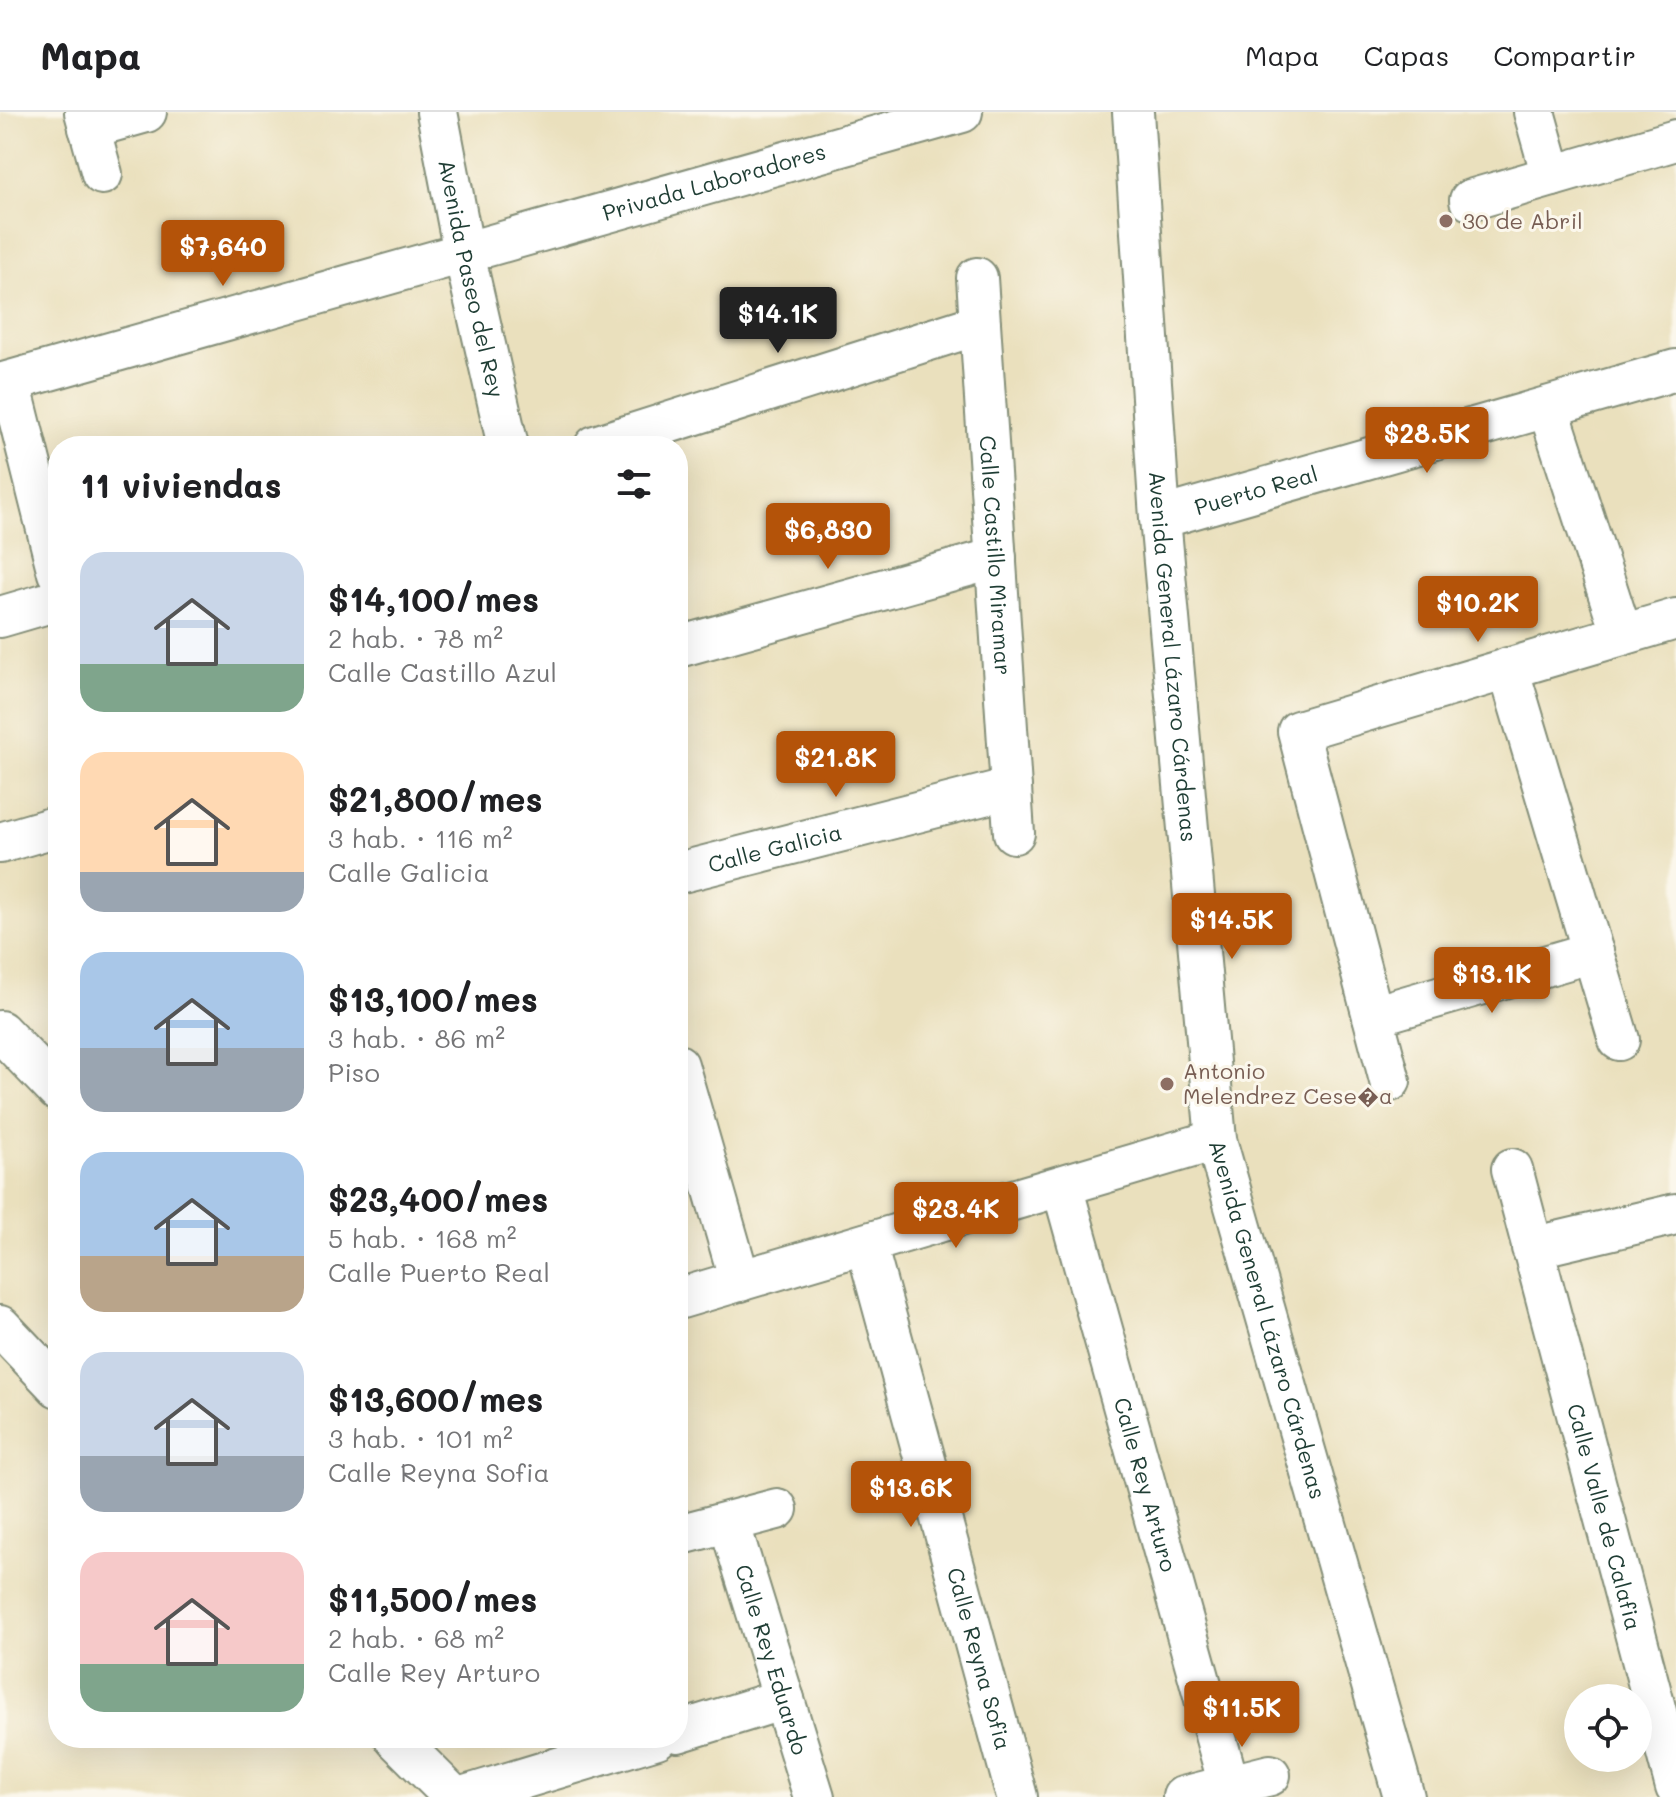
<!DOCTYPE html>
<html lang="es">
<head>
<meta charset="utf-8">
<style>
	:root { --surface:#fff; --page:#f2f2f2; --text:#202124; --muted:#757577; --line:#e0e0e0; --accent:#b45309 }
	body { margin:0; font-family:Mali,sans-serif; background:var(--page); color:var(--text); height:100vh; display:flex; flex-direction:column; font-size:30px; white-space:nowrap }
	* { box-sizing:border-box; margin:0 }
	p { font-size:26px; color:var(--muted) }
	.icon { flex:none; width:44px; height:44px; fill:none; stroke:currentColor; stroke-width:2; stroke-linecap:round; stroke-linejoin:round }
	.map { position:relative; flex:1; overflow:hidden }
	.side { position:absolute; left:48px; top:324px; width:640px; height:1312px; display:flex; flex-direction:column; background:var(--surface); border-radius:32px; box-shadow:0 8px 32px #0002 }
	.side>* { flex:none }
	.controls { position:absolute; left:1564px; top:1572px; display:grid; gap:16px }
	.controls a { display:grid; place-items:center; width:88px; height:88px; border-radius:50%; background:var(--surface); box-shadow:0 8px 32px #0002; font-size:40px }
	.price { position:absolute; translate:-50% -68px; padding:0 18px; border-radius:8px; background:var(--accent); color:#fff; font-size:26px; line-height:52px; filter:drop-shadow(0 2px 4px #0008) }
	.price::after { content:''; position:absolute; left:50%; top:48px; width:24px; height:18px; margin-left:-12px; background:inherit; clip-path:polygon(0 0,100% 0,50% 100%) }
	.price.current { background:#222; color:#fff }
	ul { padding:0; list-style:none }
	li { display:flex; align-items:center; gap:24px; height:200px; padding:0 32px }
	li span { display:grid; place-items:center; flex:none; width:224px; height:160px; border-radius:24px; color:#555 }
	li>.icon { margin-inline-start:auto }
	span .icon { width:96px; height:96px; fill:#fffc; stroke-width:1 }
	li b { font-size:34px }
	h2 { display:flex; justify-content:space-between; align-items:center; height:96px; padding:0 32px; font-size:34px }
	header { display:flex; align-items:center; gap:48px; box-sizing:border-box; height:112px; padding:0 40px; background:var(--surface); border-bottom:2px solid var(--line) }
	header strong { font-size:38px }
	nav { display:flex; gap:44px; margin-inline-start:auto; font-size:28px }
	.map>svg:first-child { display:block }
</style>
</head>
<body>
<header>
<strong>Mapa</strong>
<nav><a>Mapa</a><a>Capas</a><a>Compartir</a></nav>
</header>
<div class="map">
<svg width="1676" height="1685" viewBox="0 0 1676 1685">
	<rect width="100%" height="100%" fill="#fbf7ec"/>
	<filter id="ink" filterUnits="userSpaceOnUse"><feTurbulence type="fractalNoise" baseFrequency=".0125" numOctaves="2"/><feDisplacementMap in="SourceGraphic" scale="16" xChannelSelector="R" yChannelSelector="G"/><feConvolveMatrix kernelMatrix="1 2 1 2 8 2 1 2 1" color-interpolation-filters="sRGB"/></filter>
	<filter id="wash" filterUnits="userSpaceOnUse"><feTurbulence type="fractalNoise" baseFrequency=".006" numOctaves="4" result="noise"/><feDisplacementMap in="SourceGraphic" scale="32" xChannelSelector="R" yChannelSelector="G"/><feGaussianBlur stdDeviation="1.8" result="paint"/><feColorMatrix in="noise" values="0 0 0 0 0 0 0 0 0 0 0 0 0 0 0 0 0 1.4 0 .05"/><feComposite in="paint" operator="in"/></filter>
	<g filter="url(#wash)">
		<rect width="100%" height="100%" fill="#eae0bd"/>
	</g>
	<g filter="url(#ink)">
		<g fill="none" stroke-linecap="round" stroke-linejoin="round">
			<g stroke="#848e78" stroke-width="44">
				<g id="minor">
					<path d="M85 0 102 62"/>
					<path id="s1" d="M437 0 464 141 508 334"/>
					<path id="s2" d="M1133 0 1160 406 1216 1028 1404 1685"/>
					<path d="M1534 0 1552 64"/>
					<path d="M89 16 146 0"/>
					<path d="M1470 88 1676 28"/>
					<path id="s3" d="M977 166 1014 721"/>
					<path d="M10 270 58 461"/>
					<path id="s4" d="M0 272 962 0"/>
					<path d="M1548 295 1622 523"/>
					<path d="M595 334 980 212"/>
					<path id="s5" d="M1160 406 1676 258"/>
					<path d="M0 505 58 488"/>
					<path d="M678 535 996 446"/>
					<path d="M1508 556 1619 928"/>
					<path d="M0 731 58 714"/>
					<path id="s6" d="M678 761 1011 676"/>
					<path d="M1373 904 1593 840"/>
					<path d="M0 919 58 979"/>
					<path d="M678 953 740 1169"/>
					<path d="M1390 969 1298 619 1676 507"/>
					<path id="s7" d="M1512 1057 1676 1675"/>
					<path id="s8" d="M1062 1074 1229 1673"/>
					<path id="s9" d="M866 1132 1017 1685"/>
					<path d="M1532 1136 1676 1102"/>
					<path d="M678 1187 1216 1028"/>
					<path d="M0 1214 58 1275"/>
					<path id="s10" d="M729 1410 814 1685"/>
					<path d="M678 1423 777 1397"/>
					<path d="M678 1620 784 1587"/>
					<path d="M395 1626 454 1685"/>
					<path d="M462 1685 657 1626"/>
					<path d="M1183 1685 1270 1663"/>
				</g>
			</g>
			<use href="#minor" stroke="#fff" stroke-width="40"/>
		</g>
	</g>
	<g fill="#8d6e63" stroke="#fbf7ec" stroke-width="3">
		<circle cx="1446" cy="109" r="8"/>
		<circle cx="1167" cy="972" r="8"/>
	</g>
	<g text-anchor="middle" stroke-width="6" stroke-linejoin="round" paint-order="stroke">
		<g font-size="22" fill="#1f3d34" stroke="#fbf7ec">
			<text dy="8" stroke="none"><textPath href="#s4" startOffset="742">Privada Laboradores</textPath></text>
			<text dy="8" stroke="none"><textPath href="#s1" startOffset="170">Avenida Paseo del Rey</textPath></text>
			<text dy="8" stroke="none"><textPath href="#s5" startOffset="100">Puerto Real</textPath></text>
			<text dy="8" stroke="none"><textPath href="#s3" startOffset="278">Calle Castillo Miramar</textPath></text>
			<text dy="8" stroke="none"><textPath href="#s2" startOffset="546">Avenida General Lázaro Cárdenas</textPath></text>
			<text dy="8" stroke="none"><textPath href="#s6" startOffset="100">Calle Galicia</textPath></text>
			<text dy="8" stroke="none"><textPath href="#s2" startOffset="1218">Avenida General Lázaro Cárdenas</textPath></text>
			<text dy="8" stroke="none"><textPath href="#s8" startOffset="310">Calle Rey Arturo</textPath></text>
			<text dy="8" stroke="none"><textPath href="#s7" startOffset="360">Calle Valle de Calafia</textPath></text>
			<text dy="8" stroke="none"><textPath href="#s9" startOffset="430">Calle Reyna Sofia</textPath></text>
			<text dy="8" stroke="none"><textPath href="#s10" startOffset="144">Calle Rey Eduardo</textPath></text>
		</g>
		<g font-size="22" fill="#785e54" stroke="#fbf7ec" text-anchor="start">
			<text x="1462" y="117">30 de Abril</text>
			<text x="1183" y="967">Antonio<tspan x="1183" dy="25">Melendrez Cese�a</tspan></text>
		</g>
	</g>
</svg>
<div class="controls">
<a><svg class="icon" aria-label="locate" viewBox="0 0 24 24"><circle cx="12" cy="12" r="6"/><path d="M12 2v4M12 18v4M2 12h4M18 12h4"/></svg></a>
</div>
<b class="price" style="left:223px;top:176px">$7,640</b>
<b class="price current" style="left:778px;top:243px">$14.1K</b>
<b class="price" style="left:1427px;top:363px">$28.5K</b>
<b class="price" style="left:828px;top:459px">$6,830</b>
<b class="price" style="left:1478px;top:532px">$10.2K</b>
<b class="price" style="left:836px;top:687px">$21.8K</b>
<b class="price" style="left:1232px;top:849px">$14.5K</b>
<b class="price" style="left:1492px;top:903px">$13.1K</b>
<b class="price" style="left:956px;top:1138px">$23.4K</b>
<b class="price" style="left:911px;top:1417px">$13.6K</b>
<b class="price" style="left:1242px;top:1637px">$11.5K</b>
<section class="side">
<h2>11 viviendas<svg class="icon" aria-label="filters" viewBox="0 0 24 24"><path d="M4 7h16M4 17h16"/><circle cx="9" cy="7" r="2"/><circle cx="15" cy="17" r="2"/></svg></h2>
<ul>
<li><span style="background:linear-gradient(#c9d6e8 70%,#7fa58c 0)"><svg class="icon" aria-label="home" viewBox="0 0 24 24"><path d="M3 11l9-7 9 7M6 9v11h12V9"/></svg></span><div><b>$14,100/mes</b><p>2 hab. · 78 m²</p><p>Calle Castillo Azul</p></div></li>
<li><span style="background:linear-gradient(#ffd9b3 75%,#9aa5b1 0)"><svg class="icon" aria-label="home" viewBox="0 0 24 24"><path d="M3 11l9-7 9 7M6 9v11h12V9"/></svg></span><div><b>$21,800/mes</b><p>3 hab. · 116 m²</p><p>Calle Galicia</p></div></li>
<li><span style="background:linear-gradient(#a9c7e8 60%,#9aa5b1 0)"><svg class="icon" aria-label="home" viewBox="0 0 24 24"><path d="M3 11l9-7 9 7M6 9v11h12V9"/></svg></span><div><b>$13,100/mes</b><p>3 hab. · 86 m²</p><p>Piso</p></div></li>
<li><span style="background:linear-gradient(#a9c7e8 65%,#b9a48a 0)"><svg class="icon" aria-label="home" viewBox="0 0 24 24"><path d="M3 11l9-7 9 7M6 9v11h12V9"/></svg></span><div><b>$23,400/mes</b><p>5 hab. · 168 m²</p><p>Calle Puerto Real</p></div></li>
<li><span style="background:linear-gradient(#c9d6e8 65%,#9aa5b1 0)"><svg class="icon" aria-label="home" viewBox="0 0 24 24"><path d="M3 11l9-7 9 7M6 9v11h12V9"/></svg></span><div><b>$13,600/mes</b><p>3 hab. · 101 m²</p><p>Calle Reyna Sofia</p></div></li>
<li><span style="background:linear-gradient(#f6c9c9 70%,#7fa58c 0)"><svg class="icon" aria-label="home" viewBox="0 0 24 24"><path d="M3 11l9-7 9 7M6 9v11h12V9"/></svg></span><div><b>$11,500/mes</b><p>2 hab. · 68 m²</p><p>Calle Rey Arturo</p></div></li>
</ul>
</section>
</div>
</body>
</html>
